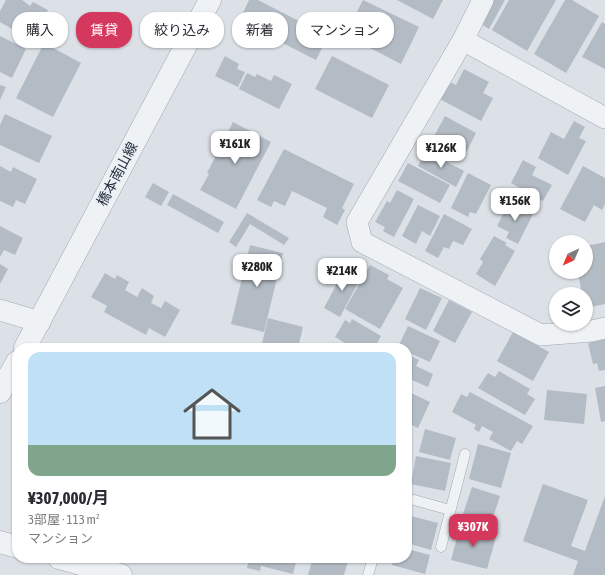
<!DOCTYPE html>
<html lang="ja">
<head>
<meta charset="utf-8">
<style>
	:root { --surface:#fff; --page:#f2f2f3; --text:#2b2b33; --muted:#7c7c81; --accent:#d4395d }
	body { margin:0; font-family:"Asap Condensed","Noto Sans JP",sans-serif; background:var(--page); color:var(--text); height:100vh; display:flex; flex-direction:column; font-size:15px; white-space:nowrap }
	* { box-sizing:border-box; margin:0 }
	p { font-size:13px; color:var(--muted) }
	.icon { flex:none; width:22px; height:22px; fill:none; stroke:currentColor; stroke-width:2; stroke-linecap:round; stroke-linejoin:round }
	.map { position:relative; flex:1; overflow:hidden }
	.drawer { position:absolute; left:12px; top:343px; width:400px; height:220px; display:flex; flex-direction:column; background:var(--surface); border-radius:16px; box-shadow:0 1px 3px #0004 }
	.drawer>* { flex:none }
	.banner { position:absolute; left:12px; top:12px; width:400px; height:36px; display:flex; gap:8px }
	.needle { width:26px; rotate:224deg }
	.tools { position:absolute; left:549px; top:235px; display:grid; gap:8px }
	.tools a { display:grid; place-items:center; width:44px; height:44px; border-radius:50%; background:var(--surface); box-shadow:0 1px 3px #0004; font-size:20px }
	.price { position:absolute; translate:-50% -34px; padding:0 9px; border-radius:8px; background:#fff; color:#222; font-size:13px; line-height:26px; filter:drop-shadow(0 1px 2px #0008) }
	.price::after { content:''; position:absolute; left:50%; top:24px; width:12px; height:9px; margin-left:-6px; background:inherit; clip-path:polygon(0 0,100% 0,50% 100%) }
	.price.on { background:var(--accent); color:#fff }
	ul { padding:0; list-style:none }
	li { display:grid; align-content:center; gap:8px; height:212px; padding:0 16px }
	li span { display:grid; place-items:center; height:124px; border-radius:12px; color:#555 }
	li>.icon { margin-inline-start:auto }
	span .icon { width:72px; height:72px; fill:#fffc; stroke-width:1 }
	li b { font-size:17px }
	.chip { padding:0 14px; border-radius:16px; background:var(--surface); box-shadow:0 1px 3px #0004; font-size:14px; line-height:36px }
	.chip.on { background:var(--accent); color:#fff }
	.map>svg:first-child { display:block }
</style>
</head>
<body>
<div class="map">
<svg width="605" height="575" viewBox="0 0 605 575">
	<rect width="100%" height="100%" fill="#dce1e7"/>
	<path fill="#b3bbc4" d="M6 0H22L30 6 33 2 48 10 31 40 0 22V11Z
		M249 0H258L328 36 316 60 239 21Z
		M363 0 419 27 401 64 345 35Z
		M397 0H443L433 19Z
		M489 0H505L489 29 476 21Z
		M509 0H556L527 51 492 30Z
		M565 0H572L599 16 566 73 534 54Z
		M602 22 605 24V69L582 57Z
		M0 36 26 49 12 78 0 72Z
		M44 43 81 63 53 117 16 98Z
		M225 56 239 64 237 69 245 72 238 87 215 76Z
		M332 56 389 85 372 118 315 89Z
		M464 69 489 82 483 93 493 98 481 121 438 98 448 81 456 85Z
		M247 73 255 77 257 74 271 81 274 75 292 84 279 109 239 89Z
		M0 85 6 87 0 100Z
		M5 114 52 136 39 163 0 145V125Z
		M445 116 476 133 464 157 432 140Z
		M574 121 585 127 579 138 586 141 568 175 538 158 551 132 564 139Z
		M233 122 271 142 236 209 200 190 209 174 207 173Z
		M284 149 354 184 342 208 345 210 337 225 323 217 327 208 292 191 285 206 274 201 271 207 257 200Z
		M426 151 464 171 456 187 418 166Z
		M523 160 536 167 532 175 552 185 543 201 511 183Z
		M408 163 450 185 440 203 398 181Z
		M0 166 11 172 13 167 37 179 25 204 16 200 13 207 0 201Z
		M583 166 605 178V204L602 210 594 205 585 222 560 209Z
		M468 173 491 185 476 214 470 212 468 217 451 208Z
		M153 183 169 192 161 206 145 197Z
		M397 190 414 199 394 237 383 231 385 227 375 222 387 201 390 203Z
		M173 194 224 222 218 233 167 205Z
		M509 203 533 214 518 244 506 238 509 232 497 226Z
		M418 205 440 216 430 236 422 231 416 244 402 236Z
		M247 213 289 238 284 245 250 224 236 247 229 242Z
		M444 214 472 229 463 245 453 241 449 249 444 247 438 258 425 251Z
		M0 226 23 238 15 255 4 250 0 257Z
		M494 236 507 243 505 245 515 251 495 286 476 274 483 262 480 259Z
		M605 242V304L586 308V294H582L578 272H586V246Z
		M250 245 283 253 264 332 231 324Z
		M0 264 8 269 0 284Z
		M370 265 389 275 387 279 403 288 380 329 345 309Z
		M345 268 361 277 340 317 324 308Z
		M105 273 115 279 117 275 129 282 125 290 137 297 142 288 154 296 151 303 161 308 165 301 180 310 165 337 149 328 146 335 104 312 107 306 91 297Z
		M420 288 442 298 426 330 405 319Z
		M449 300 472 312 455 343 433 331Z
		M268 318 303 327 298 348H261Z
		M352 319 381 336 375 347 377 348H346L348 345 335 337 345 320 350 323Z
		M408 326 440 341 430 362 407 352V348L398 347Z
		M513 332 549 352 533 381 497 361Z
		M605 339V370L599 371 597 363 593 364 588 343Z
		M407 354 419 360 416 366 433 374 428 387 407 378Z
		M499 371 530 389 527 394 535 399 525 415 478 388 488 373 495 377Z
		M605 386V421L601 422 595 388Z
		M547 390 587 394 584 424 544 420Z
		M407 391 430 402 418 428 407 423Z
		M470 392 533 426 522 444 517 441 511 451 489 439 493 432 482 426 479 432 474 429 476 425 452 412 461 394 467 397Z
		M425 429 456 438 450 460 419 452Z
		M478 444 511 453 501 488 469 479Z
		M416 456 451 463 445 491 411 484Z
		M543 484 588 500 571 546 585 551 605 496V575H573L578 561 523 541Z
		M472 487 500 496 490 527 462 517Z
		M407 515 438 523 431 550 407 543Z
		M460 527 496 537 487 569 451 560Z
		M407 549 430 555 425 574 392 565 393 558H407Z
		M247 558H297L293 574 261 566 260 571 247 568 249 559Z
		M313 558H349L344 575H308Z"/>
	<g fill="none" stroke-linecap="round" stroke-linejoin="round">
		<g stroke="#a1a8b1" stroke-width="11">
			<path id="service" d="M407 498 450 510
				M441 547 465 454
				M368 575 373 558"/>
		</g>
		<g stroke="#a1a8b1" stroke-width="22">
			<path id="minor" d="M483 0 463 40 357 222 362 242 541 335 592 331 605 328
				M463 40 605 118
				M0 310 40 322"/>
		</g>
		<g stroke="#a1a8b1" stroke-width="23">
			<path id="tertiary" d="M25 348 210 0
				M0 392 17 362
				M0 542 17 547
				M59 558 121 575"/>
		</g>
		<use href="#service" stroke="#eff2f5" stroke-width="10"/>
		<use href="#minor" stroke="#eff2f5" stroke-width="21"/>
		<use href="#tertiary" stroke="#eff2f5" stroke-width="22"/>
	</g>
	<g text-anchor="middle" stroke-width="4" stroke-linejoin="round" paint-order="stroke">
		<g font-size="14" fill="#25303e" stroke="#ecf0f5">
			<text transform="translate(117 174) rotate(-62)" y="5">橋本南山線</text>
		</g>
	</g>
</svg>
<div class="tools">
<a><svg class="needle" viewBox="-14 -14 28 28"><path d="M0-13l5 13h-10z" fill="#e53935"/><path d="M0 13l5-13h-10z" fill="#7c7c81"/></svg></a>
<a><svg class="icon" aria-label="layers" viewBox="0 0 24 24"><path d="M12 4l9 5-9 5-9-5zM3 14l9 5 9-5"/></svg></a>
</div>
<b class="price" style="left:235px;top:165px">¥161K</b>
<b class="price" style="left:441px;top:169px">¥126K</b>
<b class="price" style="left:515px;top:222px">¥156K</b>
<b class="price" style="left:257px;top:288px">¥280K</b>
<b class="price" style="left:342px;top:292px">¥214K</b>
<b class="price on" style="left:473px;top:548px">¥307K</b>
<div class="banner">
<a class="chip">購入</a>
<a class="chip on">賃貸</a>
<a class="chip">絞り込み</a>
<a class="chip">新着</a>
<a class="chip">マンション</a>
</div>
<section class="drawer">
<ul>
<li><span style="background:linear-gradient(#bfe0f5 75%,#7fa58c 0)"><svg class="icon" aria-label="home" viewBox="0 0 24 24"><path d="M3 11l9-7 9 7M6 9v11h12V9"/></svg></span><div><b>¥307,000/月</b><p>3部屋 · 113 m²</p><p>マンション</p></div></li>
</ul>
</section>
</div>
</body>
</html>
